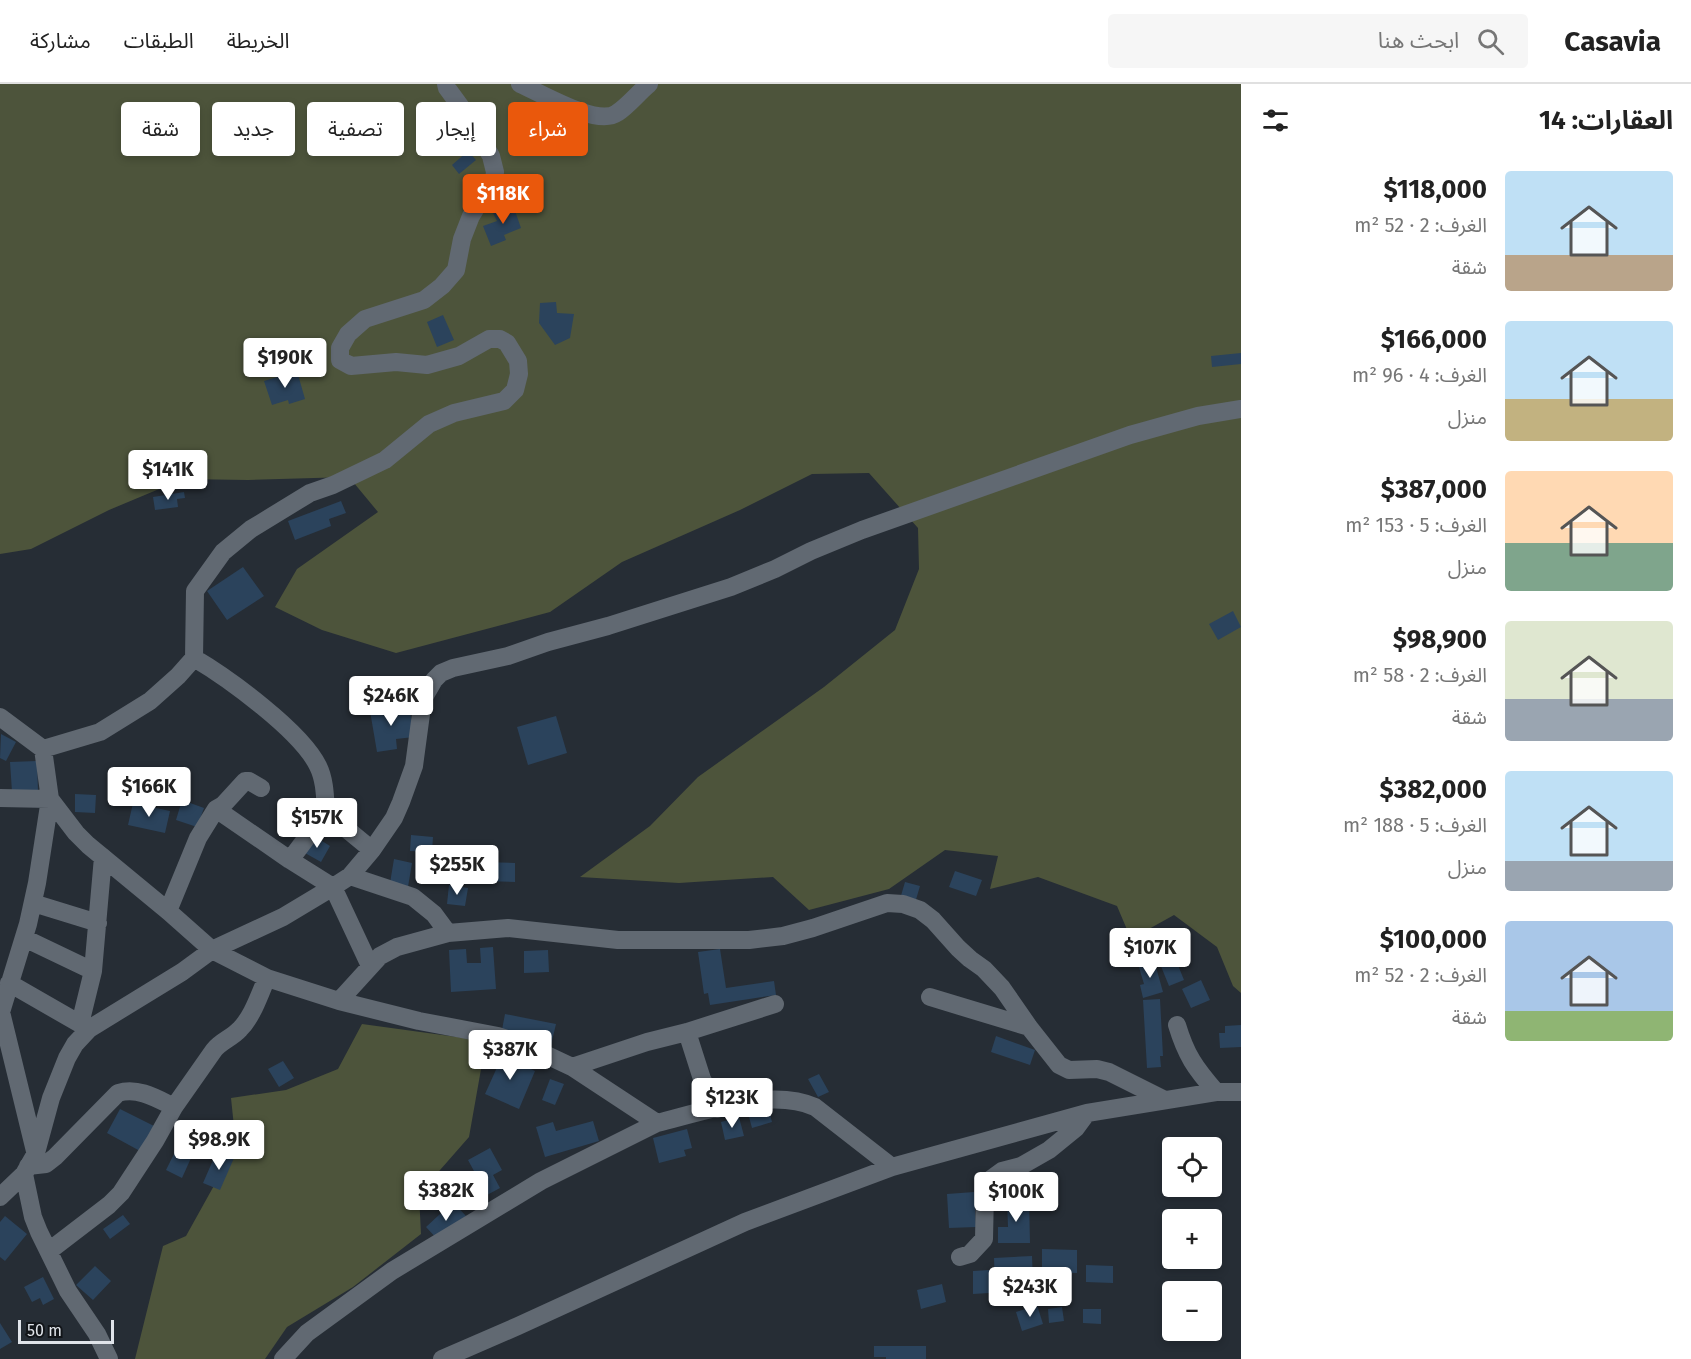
<!DOCTYPE html>
<html lang="ar">
<head>
<meta charset="utf-8">
<style>
	:root { --surface:#fff; --page:#f6f6f6; --text:#222; --muted:#767676; --line:#e0e0e0; --accent:#ea580c }
	body { margin:0; font-family:"Fira Sans","Noto Sans Arabic",sans-serif; background:var(--page); color:var(--text); direction:rtl; height:100vh; display:flex; flex-direction:column; font-size:22px; white-space:nowrap }
	* { box-sizing:border-box; margin:0 }
	p { font-size:20px; color:var(--muted) }
	.icon { flex:none; width:33px; height:33px; fill:none; stroke:currentColor; stroke-width:2; stroke-linecap:round; stroke-linejoin:round }
	.map { position:relative; flex:1; overflow:hidden; direction:ltr }
	.details { display:flex; flex-direction:column; background:var(--surface); width:450px }
	.details>* { flex:none }
	.guide { position:absolute; left:18px; top:18px; width:570px; height:54px; direction:rtl; display:flex; gap:12px }
	.tools { position:absolute; left:1162px; top:1053px; display:grid; gap:12px }
	.tools a { display:grid; place-items:center; width:60px; height:60px; border-radius:6px; background:var(--surface); box-shadow:0 3px 9px #0003; font-size:30px }
	.scale { position:absolute; left:18px; bottom:15px; width:96px; box-sizing:border-box; padding-left:6px; border:3px solid #e0e4ea; border-top:0; font-size:16px; line-height:21px; white-space:nowrap; color:#e0e4ea; -webkit-text-stroke:4px #121519; paint-order:stroke }
	.price { position:absolute; translate:-50% -51px; padding:0 14px; border-radius:6px; background:#fff; color:#222; font-size:20px; line-height:39px; filter:drop-shadow(0 2px 3px #0008) }
	.price::after { content:''; position:absolute; left:50%; top:36px; width:18px; height:14px; margin-left:-9px; background:inherit; clip-path:polygon(0 0,100% 0,50% 100%) }
	.price.active { background:var(--accent); color:#fff }
	ul { padding:0; list-style:none }
	li { display:flex; align-items:center; gap:18px; height:150px; padding:0 18px }
	li span { display:grid; place-items:center; flex:none; width:168px; height:120px; border-radius:6px; color:#555 }
	li>.icon { margin-inline-start:auto }
	span .icon { width:72px; height:72px; fill:#fffc; stroke-width:1 }
	li b { font-size:26px }
	h2 { display:flex; justify-content:space-between; align-items:center; height:72px; padding:0 18px; font-size:26px }
	.tag { padding:0 21px; border-radius:6px; background:var(--surface); box-shadow:0 3px 9px #0003; font-size:21px; line-height:54px }
	.tag.active { background:var(--accent); color:#fff }
	header { display:flex; align-items:center; gap:36px; box-sizing:border-box; height:84px; padding:0 30px; background:var(--surface); border-bottom:2px solid var(--line) }
	header strong { font-size:28px }
	nav { display:flex; gap:33px; margin-inline-start:auto; font-size:21px }
	.search { width:420px; height:54px; background:var(--page); display:flex; align-items:center; gap:15px; box-sizing:border-box; padding:0 21px; border-radius:6px; color:var(--muted); font-size:22px }
	main { display:flex; flex:1; min-height:0 }
	.map>svg:first-child { display:block }
</style>
</head>
<body>
<header>
<strong>Casavia</strong>
<div class="search"><svg class="icon" aria-label="search" viewBox="0 0 24 24"><circle cx="10" cy="10" r="6"/><path d="M15 15l6 6"/></svg>ابحث هنا</div>
<nav><a>الخريطة</a><a>الطبقات</a><a>مشاركة</a></nav>
</header>
<main>
<section class="details">
<h2>العقارات: 14<svg class="icon" aria-label="filters" viewBox="0 0 24 24"><path d="M4 7h16M4 17h16"/><circle cx="9" cy="7" r="2"/><circle cx="15" cy="17" r="2"/></svg></h2>
<ul>
<li><span style="background:linear-gradient(#bfe0f5 70%,#b9a48a 0)"><svg class="icon" aria-label="home" viewBox="0 0 24 24"><path d="M3 11l9-7 9 7M6 9v11h12V9"/></svg></span><div><b>$118,000</b><p>الغرف: 2 · 52 m²</p><p>شقة</p></div></li>
<li><span style="background:linear-gradient(#bfe0f5 65%,#c2b280 0)"><svg class="icon" aria-label="home" viewBox="0 0 24 24"><path d="M3 11l9-7 9 7M6 9v11h12V9"/></svg></span><div><b>$166,000</b><p>الغرف: 4 · 96 m²</p><p>منزل</p></div></li>
<li><span style="background:linear-gradient(#ffd9b3 60%,#7fa58c 0)"><svg class="icon" aria-label="home" viewBox="0 0 24 24"><path d="M3 11l9-7 9 7M6 9v11h12V9"/></svg></span><div><b>$387,000</b><p>الغرف: 5 · 153 m²</p><p>منزل</p></div></li>
<li><span style="background:linear-gradient(#dfe7d0 65%,#9aa5b1 0)"><svg class="icon" aria-label="home" viewBox="0 0 24 24"><path d="M3 11l9-7 9 7M6 9v11h12V9"/></svg></span><div><b>$98,900</b><p>الغرف: 2 · 58 m²</p><p>شقة</p></div></li>
<li><span style="background:linear-gradient(#bfe0f5 75%,#9aa5b1 0)"><svg class="icon" aria-label="home" viewBox="0 0 24 24"><path d="M3 11l9-7 9 7M6 9v11h12V9"/></svg></span><div><b>$382,000</b><p>الغرف: 5 · 188 m²</p><p>منزل</p></div></li>
<li><span style="background:linear-gradient(#a9c7e8 75%,#8fb573 0)"><svg class="icon" aria-label="home" viewBox="0 0 24 24"><path d="M3 11l9-7 9 7M6 9v11h12V9"/></svg></span><div><b>$100,000</b><p>الغرف: 2 · 52 m²</p><p>شقة</p></div></li>
</ul>
</section>
<div class="map">
<svg width="1241" height="1275" viewBox="0 0 1241 1275">
	<rect width="100%" height="100%" fill="#262d35"/>
	<path fill="#4d543b" d="M0 0H1241V909L1233 902 1217 863 1174 831 1131 855 1117 822 1038 793 990 805 998 772 945 766 889 805 809 826 773 793 679 799 580 793 650 742 698 693 824 603 895 546 919 485 918 444 869 389 812 390 740 426 622 478 550 528 396 569 322 546 275 523 297 485 378 428 349 393 248 396 183 395 109 426 31 465 0 470Z
		M362 940 486 957 469 1053 419 1110 421 1150 353 1203 287 1243 265 1275H135L163 1162 186 1152 236 1062 231 1014 286 1006 338 985Z"/>
	<path fill="#2b435c" d="M468 67 476 76 459 90 452 81Z
		M536 99 540 118 519 123 515 104Z
		M516 120 519 126 515 127 521 144 504 151 506 156 491 162 483 142 497 137 493 129Z
		M556 218 557 229 574 230 570 254 555 261 539 239 540 219Z
		M443 231 454 256 437 263 427 238Z
		M1241 269V280L1212 283 1211 272Z
		M297 287 305 315 289 320 288 316 272 321 264 297Z
		M184 408 185 414 177 415 178 423 155 426 153 413Z
		M341 417 346 429 329 435 331 442 295 456 288 437Z
		M243 483 264 512 227 536 207 507Z
		M1233 527 1241 543 1218 556 1209 540Z
		M409 621 414 653 396 655 397 665 377 668 370 627Z
		M556 632 567 669 528 681 517 643Z
		M1 650 16 658 6 677 0 674Z
		M37 677 38 707 12 708 10 678Z
		M75 710 96 711 95 729 75 728Z
		M182 716 204 724 197 743 176 736Z
		M133 719 170 727 165 749 128 741Z
		M411 751 433 753 432 768 410 767Z
		M314 752 330 762 321 778 305 769Z
		M394 775 412 779 408 803 390 799Z
		M481 778 515 779V798L481 797Z
		M955 787 982 796 976 812 949 803Z
		M905 798 920 802 915 819 900 815Z
		M449 801 468 804 465 822 447 820Z
		M1169 859 1184 896 1169 902 1154 865Z
		M493 863 496 905 451 908 449 866 466 865 467 879H481L480 864Z
		M720 865 726 904 774 897 776 911 710 921 708 909 704 910 698 868Z
		M548 866 549 888 524 889V867Z
		M1154 876 1163 908 1143 914 1140 901 1144 900 1138 880Z
		M1201 896 1210 916 1191 924 1182 905Z
		M1160 915 1163 972H1160L1161 983 1147 984 1143 916Z
		M505 930 556 940 551 961 501 951Z
		M1241 941V963L1220 964 1219 949H1225V942Z
		M996 952 1035 966 1030 981 991 968Z
		M504 968 524 976 522 981 535 987 519 1025 485 1010Z
		M283 977 294 994 279 1003 268 985Z
		M819 990 829 1008 818 1013 808 995Z
		M550 995 564 1000 555 1021 542 1016Z
		M120 1025 154 1042 140 1067 107 1049Z
		M769 1027 772 1038 752 1044 749 1033Z
		M739 1033 744 1052 725 1056 721 1038Z
		M193 1036 213 1044 206 1063 185 1055Z
		M593 1037 599 1057 545 1073 536 1043 553 1038 556 1047Z
		M687 1045 692 1064 684 1066 686 1072 659 1079 653 1054Z
		M181 1056 196 1063 182 1094 166 1086Z
		M490 1064 502 1086 493 1091 500 1104 487 1111 468 1076Z
		M217 1067 234 1074 220 1106 203 1099Z
		M974 1108 976 1143 949 1144 947 1110Z
		M1007 1114H1029L1030 1159H998V1143H1008Z
		M453 1118 466 1132 439 1157 426 1143Z
		M123 1131 130 1140 110 1155 103 1145Z
		M5 1132 27 1150 5 1177 0 1173V1138Z
		M1042 1165 1077 1166V1189L1042 1188Z
		M1032 1172 1033 1198 995 1199 994 1174Z
		M1086 1181 1113 1182V1199L1086 1198Z
		M95 1182 111 1197 93 1216 76 1201Z
		M989 1186V1209L973 1210V1187Z
		M43 1193 54 1215 43 1221 40 1214 32 1218 24 1203Z
		M942 1200 946 1218 921 1225 917 1206Z
		M1037 1221 1043 1240 1022 1247 1016 1228Z
		M1062 1223 1064 1237 1049 1239 1048 1225Z
		M1083 1225H1101V1240L1083 1239Z
		M0 1239 12 1258 0 1265Z
		M874 1262H926V1275H886V1273H874Z"/>
	<g fill="none" stroke-linecap="round" stroke-linejoin="round">
		<path stroke="#616972" stroke-width="18" d="M520 0C541 9 597 43 617 29 629 21 638 9 649 0
			M194 574C228 594 301 647 318 682 325 696 325 713 326 728L290 776
			M0 633 43 665 50 715 0 714
			M43 665 100 648 150 617 178 592 194 574 195 507 223 468 251 445 310 409 333 401 385 376 429 340 454 329 504 317 515 306 519 290 518 277 507 259 500 255H489L459 272 427 281 396 278 351 282 340 276V264L348 250 365 235 424 216 442 202 456 186 462 155 471 132 483 112 493 102 495 88 491 72 466 30 447 4 446 0
			M216 725 290 776 333 803 370 882
			M326 728 372 766
			M350 792 413 813 434 830 448 849
			M33 819 98 839
			M168 827 198 754 216 725 223 721 245 697H249L261 704
			M24 854 93 887
			M9 899 89 945
			M930 913 1029 943
			M339 917 380 872 397 863 448 849 508 844 618 856H749L783 852 813 844 887 819 903 820 920 826 933 836 958 864 970 875 984 885 1002 904 1029 943 1059 981 1069 986 1097 985 1109 988 1165 1016
			M80 940 93 887 103 773
			M1177 941C1186 971 1195 984 1216 1008
			M687 948 702 995 717 1025
			M572 983 647 958 687 948 775 920
			M35 1067 1 928 28 840 37 799 50 715 76 749 88 761 168 827 212 866 267 894 339 917 419 937 498 952 523 960 572 983 657 1039C702 1028 771 1003 815 1023L892 1083
			M28 1082 46 1080 55 1073 118 1009C138 1003 156 1014 174 1023
			M24 1090 33 1133 39 1148 68 1207 97 1250 109 1275
			M0 1113 24 1090 36 1069 51 1014 67 974 75 960 89 945 182 888 212 866 283 833 333 803 350 792 372 766 394 734 401 718 414 682 423 615 434 596 441 589 453 584 508 572 548 558 608 542 731 503 775 485 811 467 862 446 1130 351 1198 332 1241 325
			M49 1167 109 1121 121 1109 155 1057 174 1023 214 966C221 957 232 954 240 945 253 932 259 911 267 894
			M960 1173 970 1170 984 1155 985 1108 991 1095 1002 1087 1021 1082 1049 1066 1076 1044 1087 1029
			M283 1275 307 1249 392 1187 541 1097 657 1039
			M442 1275 518 1242 745 1138 892 1083 1087 1029 1216 1008H1241"/>
	</g>
</svg>
<div class="tools">
<a><svg class="icon" aria-label="locate" viewBox="0 0 24 24"><circle cx="12" cy="12" r="6"/><path d="M12 2v4M12 18v4M2 12h4M18 12h4"/></svg></a>
<a>+</a>
<a>−</a>
</div>
<div class="scale">50 m</div>
<b class="price active" style="left:503px;top:141px">$118K</b>
<b class="price" style="left:285px;top:305px">$190K</b>
<b class="price" style="left:168px;top:417px">$141K</b>
<b class="price" style="left:391px;top:643px">$246K</b>
<b class="price" style="left:149px;top:734px">$166K</b>
<b class="price" style="left:317px;top:765px">$157K</b>
<b class="price" style="left:457px;top:812px">$255K</b>
<b class="price" style="left:1150px;top:895px">$107K</b>
<b class="price" style="left:510px;top:997px">$387K</b>
<b class="price" style="left:732px;top:1045px">$123K</b>
<b class="price" style="left:219px;top:1087px">$98.9K</b>
<b class="price" style="left:446px;top:1138px">$382K</b>
<b class="price" style="left:1016px;top:1139px">$100K</b>
<b class="price" style="left:1030px;top:1234px">$243K</b>
<div class="guide">
<a class="tag active">شراء</a>
<a class="tag">إيجار</a>
<a class="tag">تصفية</a>
<a class="tag">جديد</a>
<a class="tag">شقة</a>
</div>
</div>
</main>
</body>
</html>
